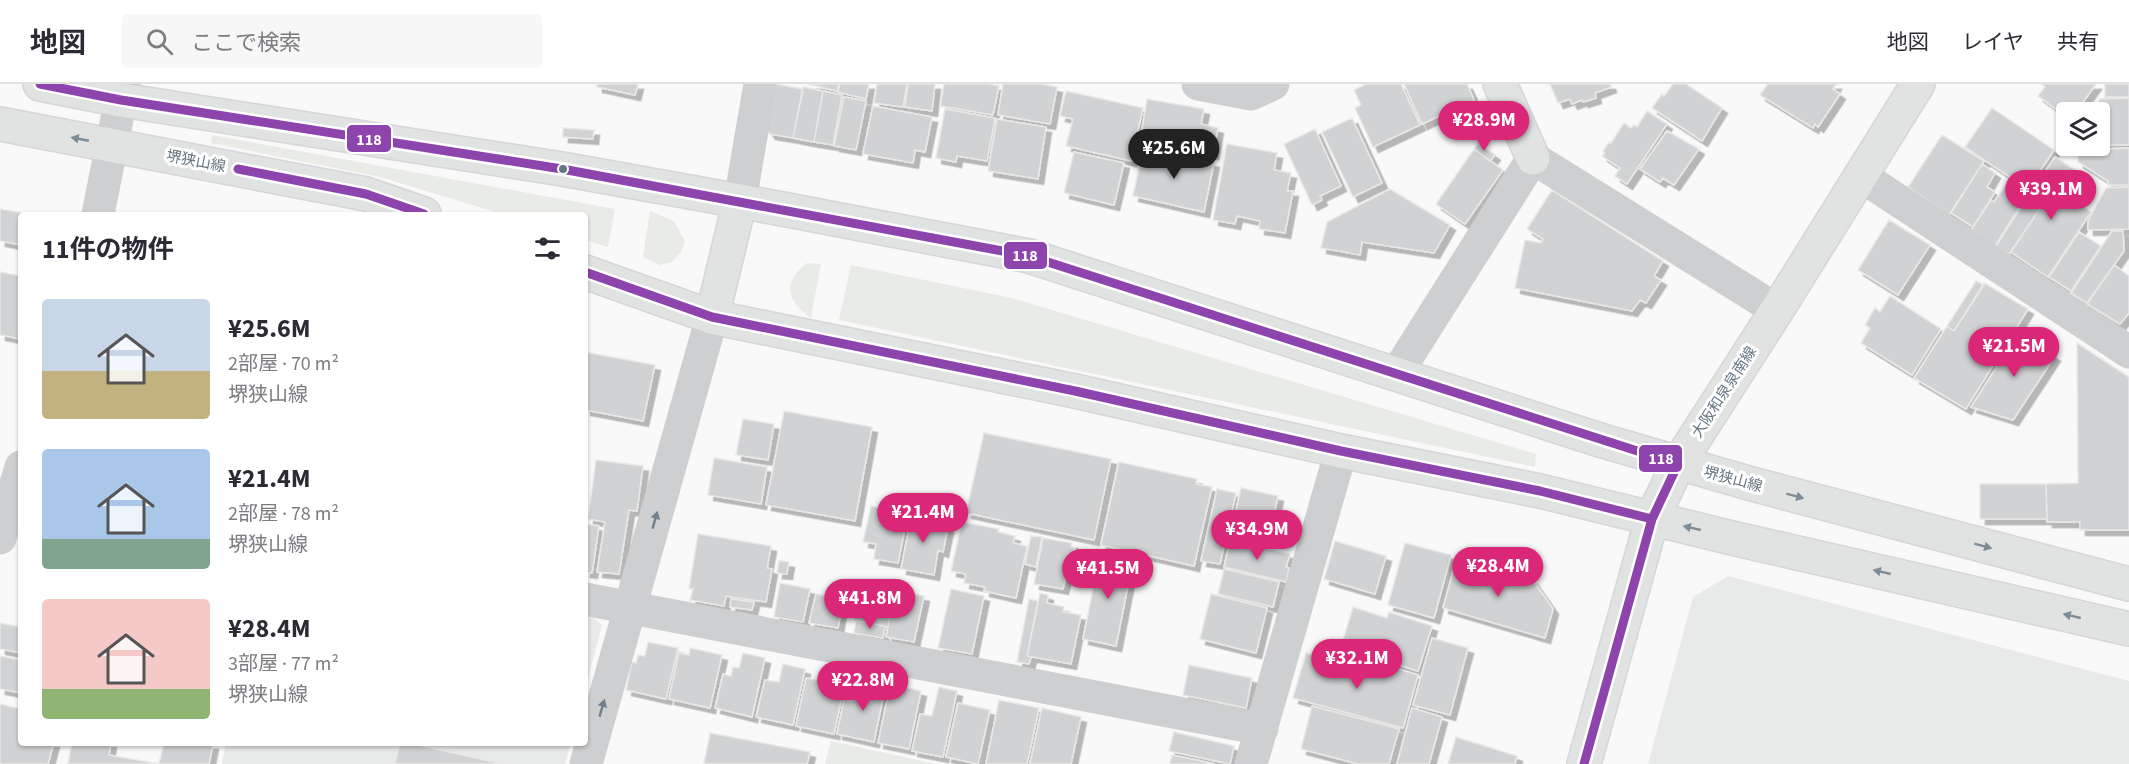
<!DOCTYPE html>
<html lang="ja">
<head>
<meta charset="utf-8">
<style>
	:root { --surface:#fff; --page:#f7f7f7; --text:#2b2b33; --muted:#7c7c81; --line:#e1e1e2; --accent:#db2777 }
	body { margin:0; font-family:"Source Sans 3","Noto Sans JP",sans-serif; background:var(--page); color:var(--text); height:100vh; display:flex; flex-direction:column; font-size:22px; white-space:nowrap }
	* { box-sizing:border-box; margin:0 }
	p { font-size:20px; color:var(--muted) }
	.icon { flex:none; width:33px; height:33px; fill:none; stroke:currentColor; stroke-width:2; stroke-linecap:round; stroke-linejoin:round }
	.map { position:relative; flex:1; overflow:hidden }
	.panel { position:absolute; left:18px; top:128px; width:570px; height:534px; display:flex; flex-direction:column; background:var(--surface); border-radius:6px; box-shadow:0 2px 4px #0004 }
	.panel>* { flex:none }
	.tools { position:absolute; left:2056px; top:18px; display:grid; gap:12px }
	.tools a { display:grid; place-items:center; width:54px; height:54px; border-radius:6px; background:var(--surface); box-shadow:0 2px 4px #0004; font-size:30px }
	.price { position:absolute; translate:-50% -51px; padding:0 14px; border-radius:21px; background:var(--accent); color:#fff; font-size:20px; line-height:39px; filter:drop-shadow(0 2px 3px #0008) }
	.price::after { content:''; position:absolute; left:50%; top:36px; width:18px; height:14px; margin-left:-9px; background:inherit; clip-path:polygon(0 0,100% 0,50% 100%) }
	.price.selected { background:#222; color:#fff }
	ul { padding:0; list-style:none }
	li { display:flex; align-items:center; gap:18px; height:150px; padding:0 24px }
	li span { display:grid; place-items:center; flex:none; width:168px; height:120px; border-radius:6px; color:#555 }
	li>.icon { margin-inline-start:auto }
	span .icon { width:72px; height:72px; fill:#fffc; stroke-width:1 }
	li b { font-size:26px }
	h2 { display:flex; justify-content:space-between; align-items:center; height:72px; padding:0 24px; font-size:26px }
	header { display:flex; align-items:center; gap:36px; box-sizing:border-box; height:84px; padding:0 30px; background:var(--surface); border-bottom:2px solid var(--line) }
	header strong { font-size:28px }
	nav { display:flex; gap:33px; margin-inline-start:auto; font-size:21px }
	.search { width:420px; height:54px; background:var(--page); display:flex; align-items:center; gap:15px; box-sizing:border-box; padding:0 21px; border-radius:6px; color:var(--muted); font-size:22px }
	.map>svg:first-child { display:block }
</style>
</head>
<body>
<header>
<strong>地図</strong>
<div class="search"><svg class="icon" aria-label="search" viewBox="0 0 24 24"><circle cx="10" cy="10" r="6"/><path d="M15 15l6 6"/></svg>ここで検索</div>
<nav><a>地図</a><a>レイヤ</a><a>共有</a></nav>
</header>
<div class="map">
<svg width="2129" height="680" viewBox="0 0 2129 680">
	<defs>
		<filter id="shadow"><feDropShadow dx="5.5" dy="5.5" stdDeviation="0" flood-color="#0004"/></filter>
	</defs>
	<rect width="100%" height="100%" fill="#f9f9f9"/>
	<path fill="#e8e9e9" d="M1728 492 2129 597V680H1648L1693 513Z
		M585 530 590 531 602 541 585 605Z
		M226 659H571L565 680H222Z"/>
	<path fill="#e8ebe6" d="M212 51 615 125 608 163 585 156V130H502L380 93 211 59Z
		M650 127 674 137 685 157 681 168 672 178 660 181 643 173Z
		M807 179 821 180 811 234C787 218 781 198 807 179Z
		M851 181 1012 214 1536 370 1535 383 839 236Z
		M831 657 936 680H825Z"/>
	<path fill="#d0d2d3" stroke="#e8e8e8" stroke-width="1.5" filter="url(#shadow)" d="M597 0H638L635 11 597 3Z
		M775 0 803 5 793 54 770 50 766 44Z
		M808 0H839L837 7Z
		M840 0H869L866 15 838 8Z
		M877 0H907L903 23 874 19Z
		M908 0H935L932 27 905 23Z
		M944 0H988L999 2 993 31 940 22Z
		M1003 0H1040L1057 3 1050 40 998 31Z
		M1366 0H1401L1420 41 1373 63 1355 24 1361 21 1354 6Z
		M1404 0H1467L1474 16 1422 40Z
		M1550 0H1610L1611 3 1595 9 1596 14 1583 18 1582 16 1572 20 1570 15 1558 19Z
		M1673 0H1686L1722 24 1702 57 1652 24 1662 10 1664 12Z
		M1768 0H1836L1833 5 1840 10 1818 43 1815 40 1813 44 1760 11Z
		M2041 0H2096L2076 28H2067V33L2038 12 2045 3Z
		M2105 0H2129V13H2105Z
		M803 3 823 7 814 58 793 54Z
		M823 7 842 11 833 61 814 58Z
		M1066 7 1143 24 1131 77 1066 62 1073 35 1060 32Z
		M844 13 866 17 856 66 834 62Z
		M2129 14V61H2100L2099 15Z
		M1147 15 1204 25 1201 40 1218 44 1213 70 1140 58Z
		M873 22 932 33 925 68 915 66 913 79 863 70Z
		M1992 24 2054 66 2028 105 1965 63Z
		M945 25 995 34 987 77 957 72 956 78 936 74Z
		M1647 27 1667 40 1627 100 1615 92 1620 84 1602 72 1605 69 1603 67 1609 58 1611 59 1624 39 1631 44 1634 41 1637 43Z
		M1352 34 1382 99 1353 113 1322 48Z
		M997 35 1046 43 1038 95 988 87Z
		M563 44 594 46 593 55 563 53Z
		M1315 45 1341 102 1320 112 1322 116 1312 121 1284 60Z
		M1667 47 1699 65 1674 101 1663 94 1660 98 1640 85Z
		M1942 51 1984 77 1949 131 1908 103Z
		M1478 59 1495 71 1490 77 1474 65Z
		M1227 60 1277 69 1274 86 1291 89 1287 107H1293L1285 149 1259 145 1260 137 1237 132 1235 140 1213 136Z
		M1143 64 1214 78 1204 128 1133 112Z
		M2129 64V101H2108V97L2078 78V66Z
		M1474 65 1503 86 1465 140 1436 120Z
		M1074 68 1124 79 1114 121 1064 109Z
		M2055 73 2075 86 2061 108 2091 128 2048 193 2011 168 2043 120 2029 111Z
		M1982 80 1995 89 1987 103 1995 108 1973 143 1951 129Z
		M2005 102 2025 114 1995 162 1971 146 1991 116 1994 118Z
		M2129 103V145L2088 146V137L2106 104Z
		M1390 105 1450 141 1434 169 1362 158 1360 171 1321 164 1327 138Z
		M1552 106 1663 177 1654 192 1661 196 1646 219 1640 216 1632 227 1515 204 1525 156 1541 159 1543 155 1527 145Z
		M2029 111 2043 120 2009 170 1996 162Z
		M0 125 30 130H21V161L0 157Z
		M1889 136 1930 161 1898 211 1858 186Z
		M2112 147H2123L2124 167 2087 219 2071 209Z
		M2079 148 2101 162 2071 207 2049 193Z
		M2114 181 2129 192V229L2120 240 2087 220Z
		M0 188 21 192V255L0 251Z
		M1976 197 1984 201 1954 247 1947 242Z
		M1984 199 2028 225 1966 325 1914 294 1947 242 1954 247Z
		M1890 212 1941 245 1912 291 1861 259 1870 244 1865 241 1875 224 1880 228Z
		M2019 248 2055 272 2013 336 1971 323Z
		M2077 259 2129 293V446H2080V438H2047L2046 400 2078 399Z
		M585 268 655 281 643 337 585 326Z
		M784 327 872 343 855 437 766 421Z
		M743 335 774 340 768 376 736 371Z
		M984 349 1111 375 1094 456 966 429Z
		M714 374 767 383 761 420 708 411Z
		M596 376 643 382 637 427 629 426 619 490 597 488 605 438 588 435Z
		M1119 378 1197 395 1196 400 1212 403 1194 482 1101 461Z
		M1980 400H2046L2047 435H1980Z
		M1241 404 1278 412 1267 461 1230 453Z
		M1217 405 1236 409 1220 480 1201 477Z
		M871 422 908 429 898 479 874 475 876 460 863 458Z
		M912 429 935 433 933 440 948 443 943 468 938 466 934 491 901 485Z
		M962 438 999 445 998 448 1015 452 1013 459 1027 462 1016 514 984 507 985 503 964 499 966 490 951 487Z
		M585 440 599 442 592 489 585 488Z
		M698 450 771 462 767 484 772 485 766 518 726 512 724 522 690 516 693 505H689Z
		M1031 452 1042 453 1036 483 1025 480Z
		M1043 454 1072 459 1071 463 1075 464 1069 493 1066 492 1063 505 1034 500Z
		M1230 456 1290 470 1286 483 1289 484 1286 498 1224 483Z
		M1335 457 1386 472 1375 510 1324 495Z
		M1405 459 1451 471 1434 534 1388 521Z
		M1100 470 1133 476 1116 562 1083 555Z
		M1457 473 1532 495 1553 525 1545 554 1443 524Z
		M779 477 789 478 787 490 777 489Z
		M1224 485 1279 498 1273 523 1218 510Z
		M780 499 810 505 803 538 774 533Z
		M861 499 895 506 888 543 854 536Z
		M951 505 984 512 972 570 938 564Z
		M895 506 924 512 914 558 886 553Z
		M1040 509 1048 511 1047 519 1064 523 1063 528 1081 531 1071 580 1027 572Z
		M816 510 843 515 838 544 809 539Z
		M1211 510 1267 524 1256 569 1200 555Z
		M731 515 754 518 752 526 730 523Z
		M1029 515 1038 517 1027 572 1031 573 1029 580 1017 578Z
		M1353 523 1387 534 1389 528 1432 542 1418 587 1341 563Z
		M856 537 885 542 883 554 854 549Z
		M0 539 21 543V569L0 565Z
		M1432 554 1468 564 1450 631 1413 621Z
		M648 558 678 564 666 615 626 606 632 578 636 579 638 571 645 572Z
		M690 564 722 571 710 624 669 615 679 569 689 571Z
		M743 569 765 574 752 633 715 624 723 590 731 592 733 583 739 584Z
		M1306 569 1390 592 1392 583 1418 591 1403 644 1293 614Z
		M0 572 21 576V609L0 605Z
		M783 580 805 585 793 641 756 633 765 596 779 598Z
		M1189 581 1252 594 1246 624 1183 611Z
		M806 594 834 599 835 595 845 598 834 650 796 642Z
		M864 595 886 599 874 658 837 650 844 616 853 617 854 608 861 609Z
		M904 603 921 607 909 665 878 659 889 607 902 610Z
		M939 603 957 607 943 673 912 667 920 630 932 632Z
		M999 616 1039 624 1027 680H986Z
		M958 619 990 626 978 680 946 673Z
		M0 620 21 625V658H54L48 680H0Z
		M1312 622 1399 645 1389 680H1358L1301 665Z
		M1042 624 1081 633 1071 680H1030Z
		M1412 624 1442 633 1429 680H1397Z
		M1174 648 1234 662 1230 680 1169 667Z
		M710 649 810 668 807 680H704Z
		M1456 653 1517 672 1515 680H1448Z
		M72 658H111L109 671 159 680 164 658 213 660 209 680H68Z
		M400 658H405L502 680H395Z
		M1172 671 1215 680H1170Z"/>
	<g fill="none" stroke-linecap="round" stroke-linejoin="round">
		<g stroke="#d5d6d7" stroke-width="36">
			<path id="secondary" d="M1500 0 1533 74
				M712 233 740 117"/>
		</g>
		<g stroke="#d5d6d7" stroke-width="36">
			<path id="primary" d="M40 0 121 16 562 85 740 117 1029 172 1603 357 1752 400 2129 500
				M0 40 366 110 424 130
				M585 188 712 233 1075 307 1341 367 1540 407 1732 454 2129 545
				M1584 680 1652 435 1678 380 1777 226 1918 0"/>
		</g>
		<path stroke="#cecfd0" stroke-width="33" d="M1198 0 1251 10 1273 0
			M1861 92 2129 268
			M740 117 760 0
			M98 130 124 0
			M1397 289 1533 74 1777 226
			M0 454 21 383
			M585 515 1262 645
			M586 680 712 233
			M1251 680 1341 367"/>
		<use href="#secondary" stroke="#e1e2e2" stroke-width="33"/>
		<use href="#primary" stroke="#e1e2e2" stroke-width="33"/>
		<g stroke="#fff" stroke-width="14">
			<path id="bus-1" d="M40 0 121 16 562 85 1029 172 1678 380 1652 435 1584 680
				M238 85 366 110 424 130
				M585 188 712 233 1075 307 1341 367 1540 407 1652 435"/>
		</g>
		<use href="#bus-1" stroke="#8e44ad" stroke-width="9"/>
	</g>
	<defs><path id="oneway-solid" d="M-6-.8H1V-3.2L6.5 0L1 3.2V.8H-6Z" transform="scale(1.5)"/></defs>
	<g fill="#7e8c96">
		<use href="#oneway-solid" transform="translate(80 55) rotate(-169)"/>
		<use href="#oneway-solid" transform="translate(1795 412) rotate(15)"/>
		<use href="#oneway-solid" transform="translate(1692 444) rotate(-167)"/>
		<use href="#oneway-solid" transform="translate(1983 462) rotate(15)"/>
		<use href="#oneway-solid" transform="translate(1882 488) rotate(-167)"/>
		<use href="#oneway-solid" transform="translate(2072 532) rotate(-167)"/>
	</g>
	<g fill="#707f8b">
		<use href="#oneway-solid" transform="translate(655 436) rotate(-74)"/>
		<use href="#oneway-solid" transform="translate(602 624) rotate(-74)"/>
	</g>
	<circle fill="#657683" stroke="#fff" stroke-width="2" cx="563" cy="85" r="5"/>
	<g text-anchor="middle" stroke-width="6" stroke-linejoin="round" paint-order="stroke">
		<g font-size="15" fill="#657683" stroke="#fff">
			<text transform="translate(196 77) rotate(11)" y="5">堺狭山線</text>
			<text transform="translate(1724 308) rotate(-57)" y="5">大阪和泉泉南線</text>
			<text transform="translate(1733 395) rotate(15)" y="5">堺狭山線</text>
		</g>
	</g>
	<g stroke="#fff" stroke-width="2">
		<rect x="346" y="40" width="46" height="29" rx="6" fill="#8e44ad"/>
		<rect x="1003" y="157" width="45" height="29" rx="6" fill="#8e44ad"/>
		<rect x="1638" y="360" width="45" height="29" rx="6" fill="#8e44ad"/>
	</g>
	<g font-size="16" text-anchor="middle" font-weight="bold" fill="#fff">
		<text x="369" y="61">118</text>
		<text x="1025" y="177">118</text>
		<text x="1661" y="380">118</text>
	</g>
</svg>
<div class="tools">
<a><svg class="icon" aria-label="layers" viewBox="0 0 24 24"><path d="M12 4l9 5-9 5-9-5zM3 14l9 5 9-5"/></svg></a>
</div>
<b class="price" style="left:1484px;top:68px">¥28.9M</b>
<b class="price selected" style="left:1174px;top:96px">¥25.6M</b>
<b class="price" style="left:2051px;top:137px">¥39.1M</b>
<b class="price" style="left:2014px;top:294px">¥21.5M</b>
<b class="price" style="left:923px;top:460px">¥21.4M</b>
<b class="price" style="left:1257px;top:477px">¥34.9M</b>
<b class="price" style="left:1498px;top:514px">¥28.4M</b>
<b class="price" style="left:1108px;top:516px">¥41.5M</b>
<b class="price" style="left:870px;top:546px">¥41.8M</b>
<b class="price" style="left:1357px;top:606px">¥32.1M</b>
<b class="price" style="left:863px;top:628px">¥22.8M</b>
<section class="panel">
<h2>11件の物件<svg class="icon" aria-label="filters" viewBox="0 0 24 24"><path d="M4 7h16M4 17h16"/><circle cx="9" cy="7" r="2"/><circle cx="15" cy="17" r="2"/></svg></h2>
<ul>
<li><span style="background:linear-gradient(#c9d6e8 60%,#c2b280 0)"><svg class="icon" aria-label="home" viewBox="0 0 24 24"><path d="M3 11l9-7 9 7M6 9v11h12V9"/></svg></span><div><b>¥25.6M</b><p>2部屋 · 70 m²</p><p>堺狭山線</p></div></li>
<li><span style="background:linear-gradient(#a9c7e8 75%,#7fa58c 0)"><svg class="icon" aria-label="home" viewBox="0 0 24 24"><path d="M3 11l9-7 9 7M6 9v11h12V9"/></svg></span><div><b>¥21.4M</b><p>2部屋 · 78 m²</p><p>堺狭山線</p></div></li>
<li><span style="background:linear-gradient(#f6c9c9 75%,#8fb573 0)"><svg class="icon" aria-label="home" viewBox="0 0 24 24"><path d="M3 11l9-7 9 7M6 9v11h12V9"/></svg></span><div><b>¥28.4M</b><p>3部屋 · 77 m²</p><p>堺狭山線</p></div></li>
</ul>
</section>
</div>
</body>
</html>
